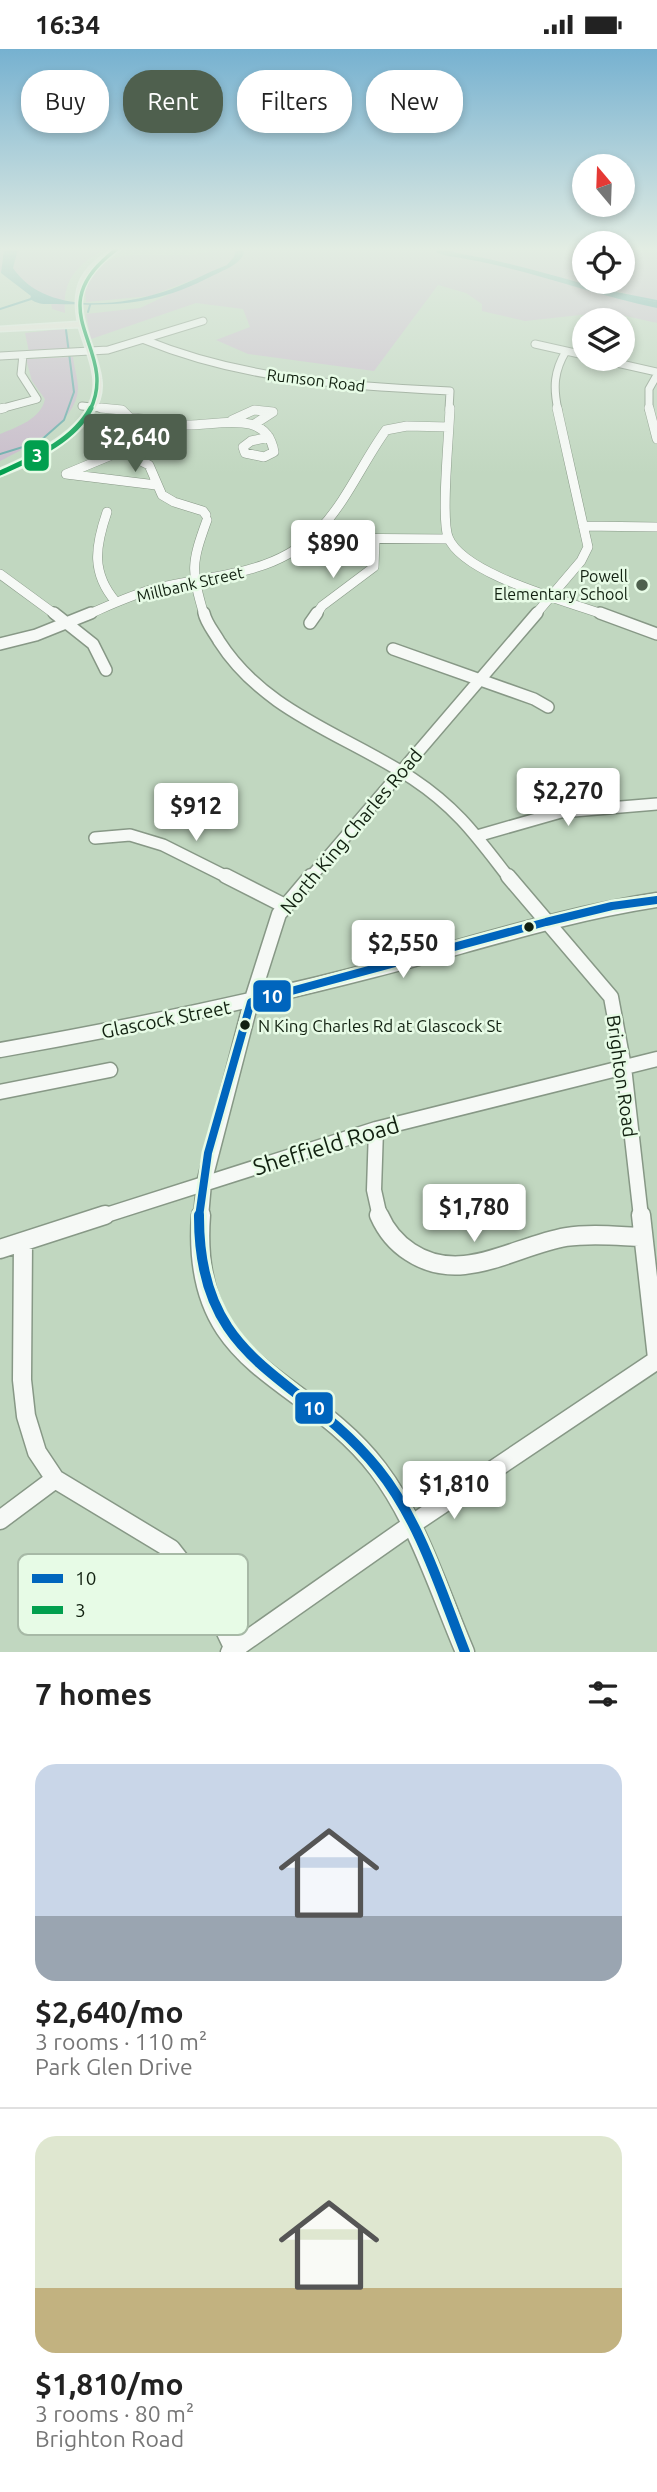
<!DOCTYPE html>
<html lang="en">
<head>
<meta charset="utf-8">
<style>
	:root { --surface:#fff; --page:#f6f6f6; --text:#222; --muted:#767676; --line:#e0e0e0; --accent:#4f604e }
	body { margin:0; font-family:Ubuntu,sans-serif; background:var(--page); color:var(--text); height:100vh; display:flex; flex-direction:column; font-size:26px; white-space:nowrap }
	* { box-sizing:border-box; margin:0 }
	p { font-size:23px; color:var(--muted) }
	.icon { flex:none; width:38px; height:38px; fill:none; stroke:currentColor; stroke-width:2; stroke-linecap:round; stroke-linejoin:round }
	.map { position:relative; height:1603px; overflow:hidden }
	.side { display:flex; flex-direction:column; background:var(--surface); flex:1 }
	.side>* { flex:none }
	.top-card { position:absolute; left:21px; top:21px; width:616px; height:63px; display:flex; gap:14px }
	.needle { width:46px; rotate:341deg }
	.buttons { position:absolute; left:572px; top:105px; display:grid; gap:14px }
	.buttons a { display:grid; place-items:center; width:63px; height:63px; border-radius:50%; background:var(--surface); box-shadow:0 4px 10px #0003; font-size:35px }
	.price { position:absolute; translate:-50% -60px; padding:0 16px; border-radius:7px; background:#fff; color:#222; font-size:23px; line-height:46px; filter:drop-shadow(0 2px 4px #0008) }
	.price::after { content:''; position:absolute; left:50%; top:42px; width:21px; height:16px; margin-left:-10px; background:inherit; clip-path:polygon(0 0,100% 0,50% 100%) }
	.price.current { background:var(--accent); color:#fff }
	ul { padding:0; list-style:none }
	li { display:grid; align-content:center; gap:14px; height:371px; padding:0 35px }
	li+li { border-top:2px solid var(--line) }
	li span { display:grid; place-items:center; height:217px; border-radius:21px; color:#555 }
	li>.icon { margin-inline-start:auto }
	span .icon { width:126px; height:126px; fill:#fffc; stroke-width:1 }
	li b { font-size:30px }
	h2 { display:flex; justify-content:space-between; align-items:center; height:84px; padding:0 35px; font-size:30px }
	.pill { padding:0 24px; border-radius:28px; background:var(--surface); box-shadow:0 4px 10px #0003; font-size:24px; line-height:63px }
	.pill.current { background:var(--accent); color:#fff }
	.status { display:flex; justify-content:space-between; align-items:center; height:49px; padding:0 35px; background:var(--surface); direction:ltr }
	.status svg { height:19px; fill:currentColor }
	.map>svg:first-child { display:block }
</style>
</head>
<body>
<div class="status"><b>16:34</b><svg viewBox="0 0 49 12"><path d="M0 12V9h3v3zM5 12V6h3v6zM10 12V3h3v9zM15 12V0h3v12zM26 1h20v11H26zM47 4h2v5h-2z"/></svg></div>
<div class="map">
<svg width="657" height="1603" viewBox="0 0 657 1603">
	<rect width="100%" height="100%" fill="#c1d7c0"/>
	<path fill="#c9bdcb" d="M0 200H105C77 216 62 230 65 264L52 260 51 253 10 223H0Z
		M217 200H584V233H623V201L657 204V253L556 226 657 255V274L608 263 525 272 482 262V255L466 244 438 236 374 322 248 305 216 291 250 278 243 260 196 254 91 290 86 265 140 259 234 215 150 247 86 253 85 235C108 185 176 218 217 200Z
		M63 280 67 281 71 303H29L25 284Z
		M73 308C74 318 78 330 78 340 76 375 26 399 0 412V385C17 378 41 370 45 350L32 332 26 310Z"/>
	<path fill="#6cadac" d="M4 200H18L13 219C44 265 116 258 163 243 185 236 206 224 227 216L234 208 236 200H243L244 204C239 216 226 220 214 226 157 256 119 257 56 255 45 255 39 256 30 250L31 247 1 224Z
		M436 200C446 200 453 203 462 205 529 216 591 240 657 253V259C586 244 520 217 448 207L437 204Z"/>
	<g fill="none" stroke-linecap="round" stroke-linejoin="round">
		<path stroke="#6cadac" stroke-width="2" d="M616 244 657 252
			M0 260 31 250
			M88 263 90 256
			M0 405 39 393 64 371 74 343 66 281"/>
		<g stroke="#879886" stroke-width="9">
			<path id="minor-far4" d="M145 291C243 331 345 337 450 342L449 361
				M535 295 584 306
				M0 307 108 301 203 272
				M599 310 657 323
				M82 357 119 361
				M0 360 37 350 21 325 23 306
				M558 361C553 338 554 322 566 302
				M649 361V340L657 326"/>
		</g>
		<g stroke="#879886" stroke-width="10">
			<path id="minor-far3" d="M101 359 122 361 130 369
				M450 359C449 386 441 468 448 488 463 526 567 552 605 566
				M649 359 657 390
				M0 360 4 359
				M130 369C149 369 167 375 185 376 217 377 267 359 274 403L264 408 245 404 243 398 251 392 269 388
				M130 369V374L112 394 115 399 149 416 162 446 174 453 203 462 206 466
				M232 371 254 361 273 363 253 376
				M119 403 66 425 156 436
				M107 463C95 498 91 524 116 553
				M583 477 657 478
				M311 489 448 490
				M0 525 56 566
				M87 566C110 556 133 545 157 539 216 525 277 527 321 479 347 451 363 413 386 381L407 377 449 378
				M204 566C191 521 191 515 207 471
				M316 566 322 557 374 518 375 490
				M535 566 581 512 588 498 557 359"/>
		</g>
		<g stroke="#879886" stroke-width="14">
			<path id="minor-far2" d="M54 564 93 595 106 621
				M204 564C206 574 214 583 219 592 265 664 345 685 413 730 458 760 477 788 509 829
				M600 564 657 585
				M310 574 317 564
				M0 595 36 586 91 564
				M393 600 534 650 548 658
				M477 787 561 763 657 755
				M95 789 130 786 163 796 229 829
				M310 829 537 564"/>
		</g>
		<g stroke="#879886" stroke-width="17">
			<path id="minor-far1" d="M226 827 285 857
				M508 827 611 948 624 1018 641 1168
				M0 1001C125 979 250 953 374 921 468 897 560 866 657 851
				M0 1043 110 1021
				M376 1080 374 1141 380 1168
				M100 1168 376 1080 657 1010
				M201 1168 204 1134 251 953 279 865 311 827"/>
		</g>
		<g stroke="#879886" stroke-width="21">
			<path id="minor" d="M201 1166C189 1323 304 1323 378 1420 418 1473 439 1542 465 1603
				M379 1166C386 1182 396 1194 410 1203 461 1237 514 1197 566 1188 591 1184 617 1187 642 1188
				M641 1166 657 1309
				M23 1193 22 1331 26 1367 37 1403 55 1430 171 1500 210 1550 234 1600
				M0 1200 105 1166
				M0 1471 55 1430
				M230 1603 411 1476 657 1311"/>
		</g>
		<g stroke="#e3ede3" stroke-width="3">
			<path id="major" d="M113 200H121C108 210 93 217 86 232 72 264 97 298 101 330 108 376 37 415 0 427V420C33 405 93 379 94 336 94 317 84 296 79 278L0 282V278L78 273C71 236 82 219 113 200Z"/>
		</g>
		<use href="#minor-far4" stroke="#f6f9f6" stroke-width="7"/>
		<use href="#minor-far3" stroke="#f6f9f6" stroke-width="9"/>
		<use href="#minor-far2" stroke="#f6f9f6" stroke-width="11"/>
		<use href="#minor-far1" stroke="#f6f9f6" stroke-width="14"/>
		<use href="#minor" stroke="#f6f9f6" stroke-width="18"/>
		<use href="#major" fill="#e6e5db" fill-rule="evenodd"/>
		<g stroke="#e7fbe6" stroke-width="13">
			<path id="bus-1-far1" d="M199 1168 208 1104 251 953 546 873 612 857 657 851"/>
		</g>
		<g stroke="#e7fbe6" stroke-width="16">
			<path id="bus-1" d="M199 1166C198 1318 299 1322 378 1420 420 1472 441 1542 465 1603"/>
		</g>
		<g stroke="#e7fbe6" stroke-width="6">
			<path id="bus-2-far1" d="M90 361C121 299 34 261 117 200"/>
		</g>
		<g stroke="#e7fbe6" stroke-width="9">
			<path id="bus-2" d="M0 424C33 409 73 393 91 359"/>
		</g>
		<use href="#bus-1-far1" stroke="#0065bd" stroke-width="8"/>
		<use href="#bus-1" stroke="#0065bd" stroke-width="10"/>
		<use href="#bus-2-far1" stroke="#019f4e" stroke-width="3.5"/>
		<use href="#bus-2" stroke="#019f4e" stroke-width="5"/>
	</g>
	<linearGradient id="sky" x2="0" y2="1"><stop stop-color="#76b1d0"/><stop offset="0.47" stop-color="#e3ede3"/><stop offset="1" stop-color="#e3ede3" stop-opacity="0"/></linearGradient>
	<rect width="657" height="425" fill="url(#sky)"/>
	<circle fill="#4f604e" stroke="#e7fbe6" stroke-width="2.5" cx="642" cy="536" r="7"/>
	<g fill="#112010" stroke="#e7fbe6" stroke-width="2.5">
		<circle cx="529" cy="878" r="6"/>
		<circle cx="245" cy="976" r="6"/>
	</g>
	<g text-anchor="middle" stroke-width="5" stroke-linejoin="round" paint-order="stroke">
		<g font-size="16" fill="#112010" stroke="#e7fbe6">
			<text transform="translate(316 331) rotate(7)" y="6">Rumson Road</text>
			<text transform="translate(190 535) rotate(-13)" y="6">Millbank Street</text>
		</g>
		<g font-size="16" fill="#112010" stroke="#e7fbe6" text-anchor="end">
			<text x="628" y="533">Powell<tspan x="628" dy="18">Elementary School</tspan></text>
		</g>
		<g font-size="17" fill="#112010" stroke="#e7fbe6" text-anchor="start">
			<text x="258" y="983">N King Charles Rd at Glascock St</text>
		</g>
		<g font-size="19" fill="#112010" stroke="#e7fbe6">
			<text transform="translate(351 782) rotate(-50)" y="7">North King Charles Road</text>
			<text transform="translate(166 970) rotate(-11)" y="7">Glascock Street</text>
			<text transform="translate(622 1027) rotate(82)" y="7">Brighton Road</text>
		</g>
		<g font-size="23" fill="#112010" stroke="#e7fbe6">
			<text transform="translate(326 1097) rotate(-17)" y="8">Sheffield Road</text>
		</g>
	</g>
	<rect x="18" y="1505" width="230" height="81" rx="10" fill="#e7fbe6" stroke="#a7b9a6" stroke-width="2"/>
	<rect x="32" y="1525" width="31" height="9" fill="#0065bd"/>
	<rect x="32" y="1557" width="31" height="8" fill="#019f4e"/>
	<g font-size="19" fill="#112010">
		<text x="75" y="1536">10</text>
		<text x="75" y="1568">3</text>
	</g>
	<g stroke="#e7fbe6" stroke-width="2.5">
		<rect x="23" y="390" width="27" height="33" rx="7" fill="#019f4e"/>
		<rect x="252" y="930" width="40" height="34" rx="7" fill="#0065bd"/>
		<rect x="294" y="1342" width="40" height="34" rx="7" fill="#0065bd"/>
	</g>
	<g font-size="19" text-anchor="middle" font-weight="bold" fill="#fff">
		<text x="37" y="413">3</text>
		<text x="272" y="954">10</text>
		<text x="314" y="1366">10</text>
	</g>
</svg>
<div class="buttons">
<a><svg class="needle" viewBox="-14 -14 28 28"><path d="M0-13l5 13h-10z" fill="#e53935"/><path d="M0 13l5-13h-10z" fill="#767676"/></svg></a>
<a><svg class="icon" aria-label="locate" viewBox="0 0 24 24"><circle cx="12" cy="12" r="6"/><path d="M12 2v4M12 18v4M2 12h4M18 12h4"/></svg></a>
<a><svg class="icon" aria-label="layers" viewBox="0 0 24 24"><path d="M12 4l9 5-9 5-9-5zM3 14l9 5 9-5"/></svg></a>
</div>
<b class="price current" style="left:135px;top:425px">$2,640</b>
<b class="price" style="left:333px;top:531px">$890</b>
<b class="price" style="left:568px;top:779px">$2,270</b>
<b class="price" style="left:196px;top:794px">$912</b>
<b class="price" style="left:403px;top:931px">$2,550</b>
<b class="price" style="left:474px;top:1195px">$1,780</b>
<b class="price" style="left:454px;top:1472px">$1,810</b>
<div class="top-card">
<a class="pill">Buy</a>
<a class="pill current">Rent</a>
<a class="pill">Filters</a>
<a class="pill">New</a>
</div>
</div>
<section class="side">
<h2>7 homes<svg class="icon" aria-label="filters" viewBox="0 0 24 24"><path d="M4 7h16M4 17h16"/><circle cx="9" cy="7" r="2"/><circle cx="15" cy="17" r="2"/></svg></h2>
<ul>
<li><span style="background:linear-gradient(#c9d6e8 70%,#9aa5b1 0)"><svg class="icon" aria-label="home" viewBox="0 0 24 24"><path d="M3 11l9-7 9 7M6 9v11h12V9"/></svg></span><div><b>$2,640/mo</b><p>3 rooms · 110 m²</p><p>Park Glen Drive</p></div></li>
<li><span style="background:linear-gradient(#dfe7d0 70%,#c2b280 0)"><svg class="icon" aria-label="home" viewBox="0 0 24 24"><path d="M3 11l9-7 9 7M6 9v11h12V9"/></svg></span><div><b>$1,810/mo</b><p>3 rooms · 80 m²</p><p>Brighton Road</p></div></li>
</ul>
</section>
</body>
</html>
